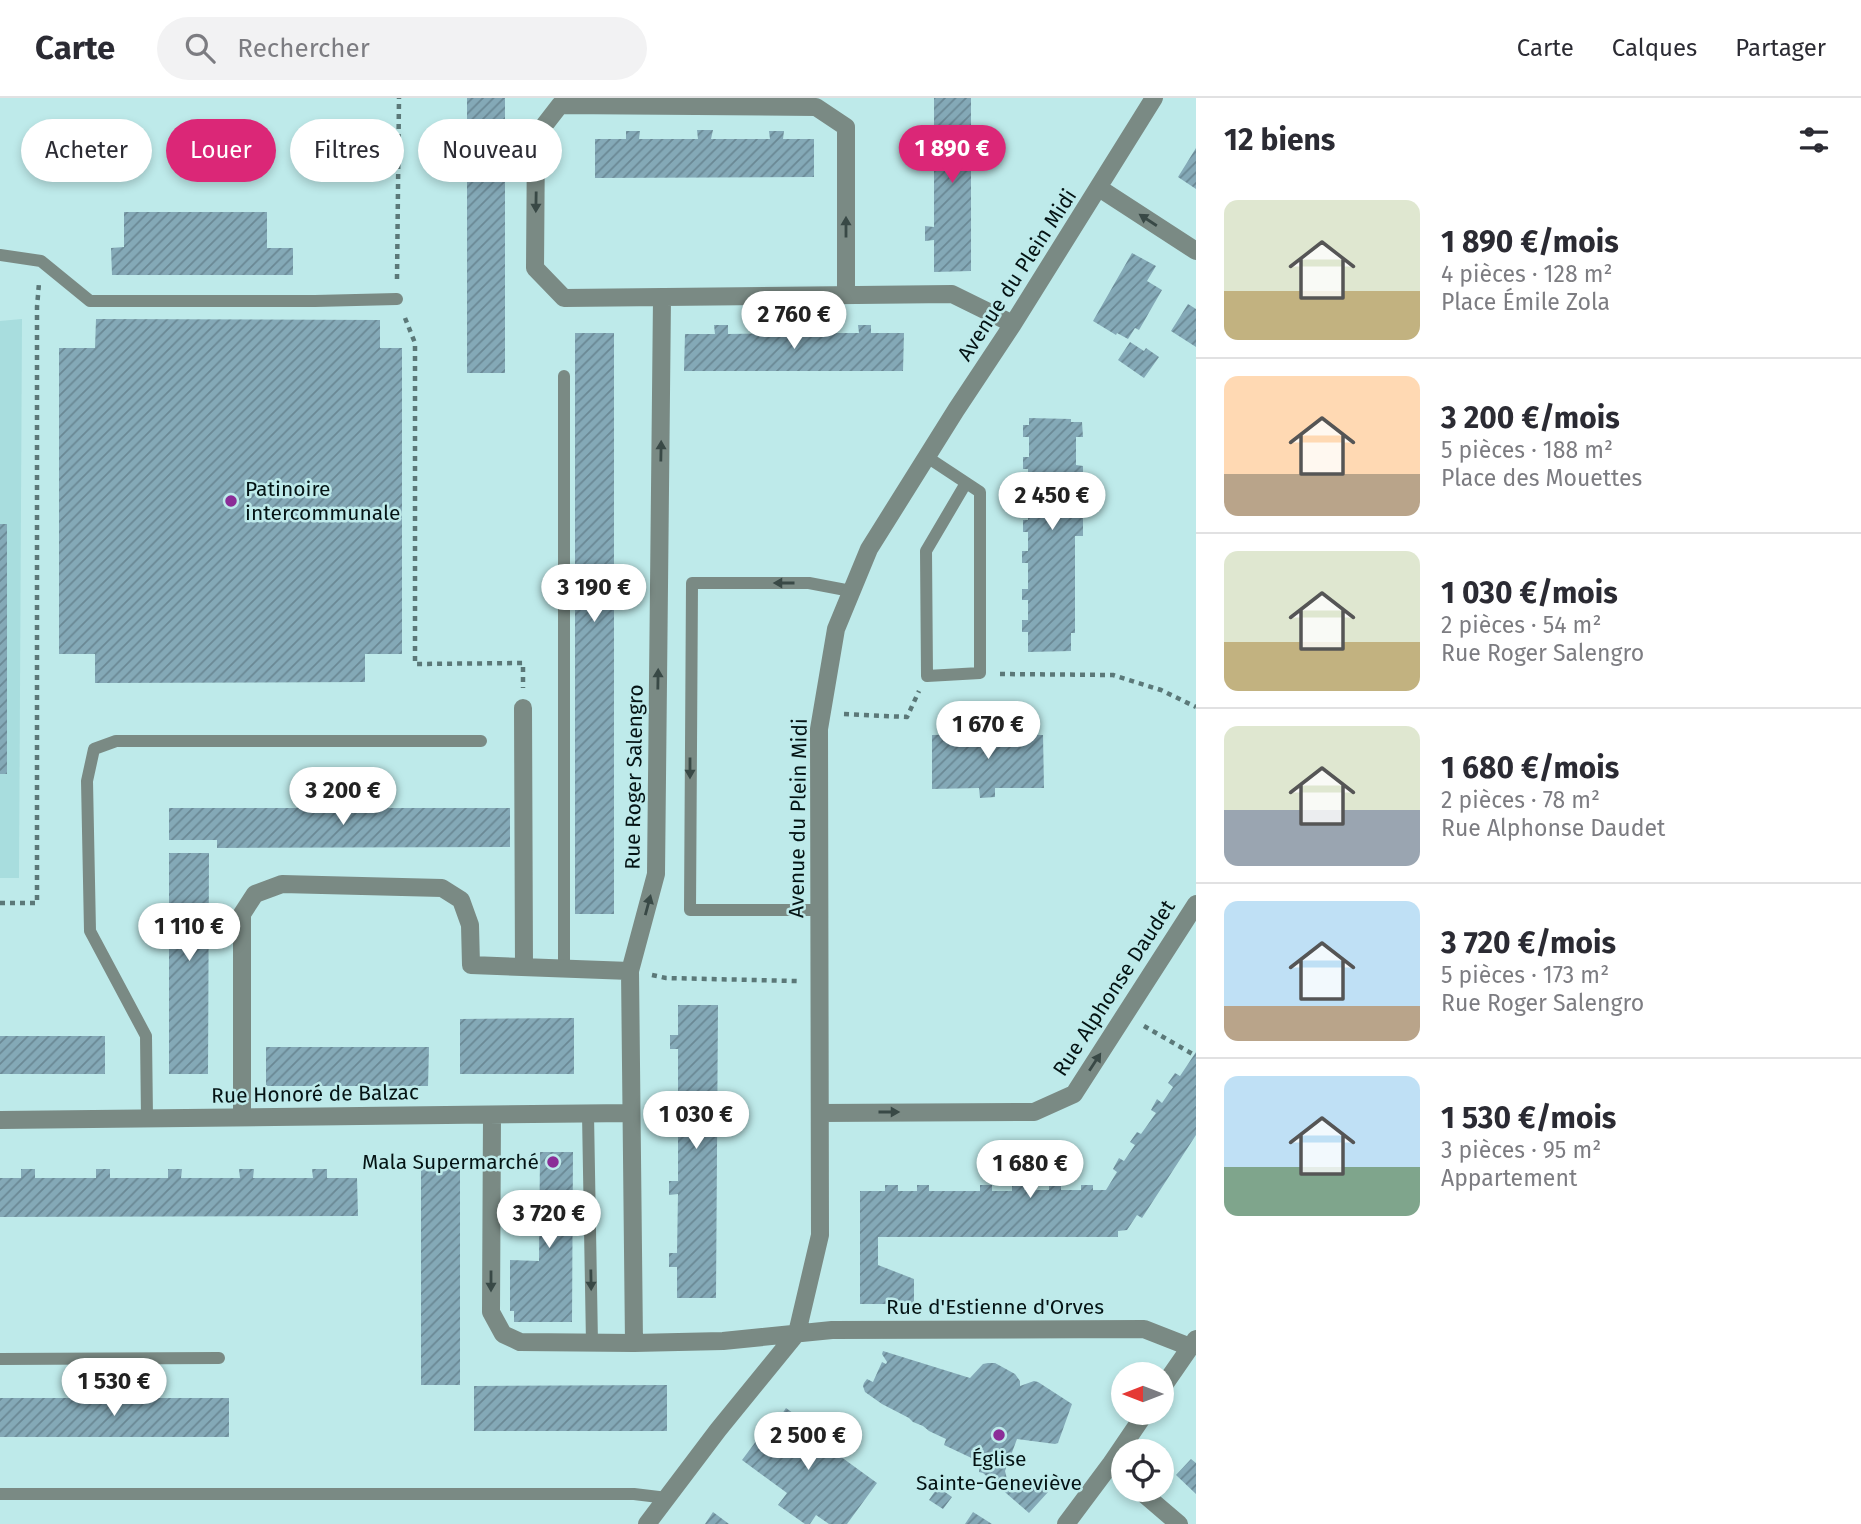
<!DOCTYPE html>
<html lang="fr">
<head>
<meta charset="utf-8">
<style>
	:root { --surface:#fff; --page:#f2f2f3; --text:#2b2b33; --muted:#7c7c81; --line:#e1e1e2; --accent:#db2777 }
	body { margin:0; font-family:"Fira Sans",sans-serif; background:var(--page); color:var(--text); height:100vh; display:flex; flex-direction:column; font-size:26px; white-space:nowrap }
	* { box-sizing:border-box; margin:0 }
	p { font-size:23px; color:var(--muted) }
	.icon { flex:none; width:38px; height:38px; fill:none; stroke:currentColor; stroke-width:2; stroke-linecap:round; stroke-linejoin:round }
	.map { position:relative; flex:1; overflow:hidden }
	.details { display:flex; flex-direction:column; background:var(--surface); width:665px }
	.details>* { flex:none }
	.top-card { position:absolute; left:21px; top:21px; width:665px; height:63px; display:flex; gap:14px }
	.needle { width:46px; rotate:270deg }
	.buttons { position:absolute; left:1111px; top:1264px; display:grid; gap:14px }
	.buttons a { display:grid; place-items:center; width:63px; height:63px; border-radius:50%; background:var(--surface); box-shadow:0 4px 10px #0003; font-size:35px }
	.price { position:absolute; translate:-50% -60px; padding:0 16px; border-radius:24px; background:#fff; color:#222; font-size:23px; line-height:46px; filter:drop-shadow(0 2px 4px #0008) }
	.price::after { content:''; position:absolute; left:50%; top:42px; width:21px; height:16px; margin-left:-10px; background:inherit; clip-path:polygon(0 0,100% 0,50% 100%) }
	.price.on { background:var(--accent); color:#fff }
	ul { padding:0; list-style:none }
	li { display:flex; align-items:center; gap:21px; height:175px; padding:0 28px }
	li+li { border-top:2px solid var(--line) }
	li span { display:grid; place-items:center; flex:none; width:196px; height:140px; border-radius:14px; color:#555 }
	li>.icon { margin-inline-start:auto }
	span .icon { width:84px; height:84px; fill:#fffc; stroke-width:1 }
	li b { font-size:30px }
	h2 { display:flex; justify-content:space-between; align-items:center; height:84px; padding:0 28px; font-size:30px }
	.tag { padding:0 24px; border-radius:32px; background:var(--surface); box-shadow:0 4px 10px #0003; font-size:24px; line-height:63px }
	.tag.on { background:var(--accent); color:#fff }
	header { display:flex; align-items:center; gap:42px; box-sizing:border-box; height:98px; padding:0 35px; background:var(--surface); border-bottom:2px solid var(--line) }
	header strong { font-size:33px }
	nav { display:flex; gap:38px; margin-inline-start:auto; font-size:24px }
	.search { width:490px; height:63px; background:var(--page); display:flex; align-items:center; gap:18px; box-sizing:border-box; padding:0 24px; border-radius:38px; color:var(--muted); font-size:26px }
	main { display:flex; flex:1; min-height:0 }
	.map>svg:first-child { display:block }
</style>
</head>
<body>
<header>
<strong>Carte</strong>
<div class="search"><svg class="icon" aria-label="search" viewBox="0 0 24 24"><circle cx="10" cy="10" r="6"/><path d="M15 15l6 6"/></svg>Rechercher</div>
<nav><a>Carte</a><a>Calques</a><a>Partager</a></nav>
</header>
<main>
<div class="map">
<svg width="1196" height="1426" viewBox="0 0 1196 1426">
	<defs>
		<pattern id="building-hatch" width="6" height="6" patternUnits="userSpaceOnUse" patternTransform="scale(1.75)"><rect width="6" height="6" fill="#84a9b7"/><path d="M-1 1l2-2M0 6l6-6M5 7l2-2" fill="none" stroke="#6a8894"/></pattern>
	</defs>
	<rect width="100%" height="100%" fill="#beeaea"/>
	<path fill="#a8ddde" d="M22 221 19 780H0V223Z"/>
	<path fill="url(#building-hatch)" d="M467 0H505V275H467Z
		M934 0H971V173L934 174V142L925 143V128L934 129V70L925 71 926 56 934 57Z
		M697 32H713L711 41H770L769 33H784L783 41H814V79L595 80V41H626V33H640L639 41H698Z
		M1196 50V91L1178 79Z
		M124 114H267V150H293V177H112L111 150 124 149Z
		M1132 155 1156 168 1147 183 1162 192 1139 232 1135 230 1128 241 1117 235 1116 237 1093 223Z
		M1188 206 1196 211V249L1171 233Z
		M96 221 380 222V250H402V556H365V584L95 585V556H59V250H95Z
		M714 227H728V236L787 235 786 227H801L800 235H859L858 227H871V235H904L903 273H684L685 236H715Z
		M575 235H614V816H575Z
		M1130 244 1144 253 1146 250 1159 259 1144 280 1118 262Z
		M1029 320 1071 321V324H1082L1083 339H1076V367L1083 368V438H1075V535H1071V553L1028 554V534H1022V522H1028V502H1022V491H1028V465H1022V453H1028V434H1023V422H1028V371H1023V359H1029V339H1023V327H1029Z
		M0 426H7V676H0Z
		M979 627H994V636L1043 637 1044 690H995V699L980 700 979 690 932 691V637L979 636Z
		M169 710H510V749L217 750V742H169Z
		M169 755H209L208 976H169Z
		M678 907H718L716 1200H677V1169H669V1155H677L678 1096 669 1097V1083H678V1023L670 1024V1009L678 1010V951H670V937H678Z
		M574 920V976H460V921Z
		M0 938H105V976H0Z
		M266 949H429L428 988H266Z
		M1196 954V1037L1142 1120 1137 1117 1127 1132 1118 1133V1139H878V1167L914 1181V1206H860V1093H885V1087H898V1093H917V1087H929V1093H980V1087H992V1093H1012V1087H1024V1092H1049V1087H1061V1092H1081V1087H1093V1092H1106L1117 1074 1113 1071 1119 1060 1124 1063 1135 1047 1130 1044 1137 1034 1141 1036 1156 1015 1151 1012 1157 1001 1162 1005 1173 989 1168 985 1175 975 1180 978Z
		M540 1054H573L572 1224H514V1213H510V1162L539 1163Z
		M421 1066H460V1287H421Z
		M21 1071H35V1080H96V1071H110V1080H168V1071H182L181 1080H240L239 1071H254L253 1080H313L312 1071H327V1080H357L358 1118 0 1119V1080H21Z
		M883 1253 970 1280 983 1266 988 1265H995L1015 1276 1020 1283V1288L1034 1283 1038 1284 1072 1306 1058 1345 1055 1346 1017 1341 1005 1373 1007 1381 1020 1392 1033 1379 1049 1389V1393L1029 1415 983 1375 979 1374 980 1364 944 1347 946 1341 929 1333 923 1328 913 1324 909 1320 882 1306 865 1294 863 1288 864 1285 867 1281 873 1284 882 1264 886 1266 887 1264 882 1256Z
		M667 1287V1333H474V1288Z
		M0 1300H229V1339H0Z
		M786 1310 812 1329 808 1335 877 1385 847 1426H829L816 1417 810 1426H805L778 1407 787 1395 742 1362 778 1314 782 1316Z
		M1191 1361 1196 1365V1396L1176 1377Z
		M938 1389 952 1399 943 1411 929 1402Z
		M713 1414 729 1426H705Z
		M973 1414 992 1426H965Z"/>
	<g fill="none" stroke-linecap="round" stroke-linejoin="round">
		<path stroke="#5b7878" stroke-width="4.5" stroke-dasharray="5 5" stroke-linecap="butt" d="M397 181 399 0
			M405 220 415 245V566L523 565V590
			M1000 576 1113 577 1161 592 1196 609
			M844 616 907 619 919 593
			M0 805H37V209L39 185
			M652 877 666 880 797 883
			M1144 928 1196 958"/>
		<path stroke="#7a8a84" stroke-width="12" d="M0 157 41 163 90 203H315L397 201
			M927 359 980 394V575L927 578 926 453 966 385
			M819 812H690L692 485H809L851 493
			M564 870V278
			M588 1016 592 1245
			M147 1020 146 938 90 833 87 683 94 651 116 643H481
			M0 1261 219 1260
			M0 1396H634L667 1400"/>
		<path stroke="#7a8a84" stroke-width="18" d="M1099 90 1196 153
			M846 197V29L816 9 560 7 536 38 535 170 564 200 952 196 1013 226
			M662 200 656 776 630 873 634 1245 723 1243 832 1232 1144 1231 1190 1249
			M523 610 524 869
			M820 1015 1034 1014 1074 996 1196 806
			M492 1017 491 1214 503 1236 520 1244 634 1245
			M242 1019V816L255 796 282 786 442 790 461 802 470 827 471 867 630 873
			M0 1022 631 1015
			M1162 1290 1196 1241
			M1138 1391 1179 1426
			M647 1426 718 1332 797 1235 820 1137 819 631 836 531 869 451 956 312 1013 226 1154 0
			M1066 1426 1110 1367 1146 1314"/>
	</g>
	<defs><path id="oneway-solid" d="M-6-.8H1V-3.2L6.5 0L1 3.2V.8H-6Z" transform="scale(1.75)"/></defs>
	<g fill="#394946">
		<use href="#oneway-solid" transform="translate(536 104) rotate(91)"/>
		<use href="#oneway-solid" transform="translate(1148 122) rotate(-147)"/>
		<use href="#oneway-solid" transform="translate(846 129) rotate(-90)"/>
		<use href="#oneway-solid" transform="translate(661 353) rotate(-89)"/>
		<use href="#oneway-solid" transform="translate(784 485) rotate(-180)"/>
		<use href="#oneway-solid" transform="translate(658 581) rotate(-89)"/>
		<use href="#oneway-solid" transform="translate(690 670) rotate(90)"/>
		<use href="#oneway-solid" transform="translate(648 807) rotate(-75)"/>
		<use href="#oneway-solid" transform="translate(1095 964) rotate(-57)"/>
		<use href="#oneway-solid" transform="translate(889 1014)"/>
		<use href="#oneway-solid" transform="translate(591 1182) rotate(89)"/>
		<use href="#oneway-solid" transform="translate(491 1183) rotate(90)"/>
	</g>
	<g fill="#8b2d97" stroke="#beeaea" stroke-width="2.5">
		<circle cx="231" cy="403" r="7"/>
		<circle cx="553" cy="1064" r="7"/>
		<circle cx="999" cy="1337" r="7"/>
	</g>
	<g text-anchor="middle" stroke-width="5" stroke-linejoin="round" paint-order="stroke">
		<g font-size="21" fill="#041314" stroke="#beeaea">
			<text transform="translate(1017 177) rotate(-57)" y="7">Avenue du Plein Midi</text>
			<text transform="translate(634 679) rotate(-89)" y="7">Rue Roger Salengro</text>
			<text transform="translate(798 720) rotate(-89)" y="7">Avenue du Plein Midi</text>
			<text transform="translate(1114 890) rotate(-57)" y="7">Rue Alphonse Daudet</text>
			<text transform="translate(315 996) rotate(-1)" y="7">Rue Honoré de Balzac</text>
			<text x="995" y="1216">Rue d'Estienne d'Orves</text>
		</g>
		<g font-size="21" fill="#041314" stroke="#beeaea" text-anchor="start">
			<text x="245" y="398">Patinoire<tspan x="245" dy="24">intercommunale</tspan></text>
			<text x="539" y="1071" text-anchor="end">Mala Supermarché</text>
			<text x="999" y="1368" text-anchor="middle">Église<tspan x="999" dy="24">Sainte-Geneviève</tspan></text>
		</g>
	</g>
</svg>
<div class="buttons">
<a><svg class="needle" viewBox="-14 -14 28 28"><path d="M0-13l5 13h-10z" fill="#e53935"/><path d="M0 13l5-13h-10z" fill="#7c7c81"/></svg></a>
<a><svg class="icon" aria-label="locate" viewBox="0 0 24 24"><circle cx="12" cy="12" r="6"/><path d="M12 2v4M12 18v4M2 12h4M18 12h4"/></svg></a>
</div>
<b class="price on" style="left:952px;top:87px">1 890 €</b>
<b class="price" style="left:794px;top:253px">2 760 €</b>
<b class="price" style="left:1052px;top:434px">2 450 €</b>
<b class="price" style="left:594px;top:526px">3 190 €</b>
<b class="price" style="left:988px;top:663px">1 670 €</b>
<b class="price" style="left:343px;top:729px">3 200 €</b>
<b class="price" style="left:189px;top:865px">1 110 €</b>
<b class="price" style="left:696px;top:1053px">1 030 €</b>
<b class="price" style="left:1030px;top:1102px">1 680 €</b>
<b class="price" style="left:549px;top:1152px">3 720 €</b>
<b class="price" style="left:114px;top:1320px">1 530 €</b>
<b class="price" style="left:808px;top:1374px">2 500 €</b>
<div class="top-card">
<a class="tag">Acheter</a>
<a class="tag on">Louer</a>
<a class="tag">Filtres</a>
<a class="tag">Nouveau</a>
</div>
</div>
<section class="details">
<h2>12 biens<svg class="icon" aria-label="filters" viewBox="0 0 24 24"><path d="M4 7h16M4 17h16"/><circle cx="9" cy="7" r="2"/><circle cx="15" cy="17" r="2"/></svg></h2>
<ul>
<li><span style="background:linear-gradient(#dfe7d0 65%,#c2b280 0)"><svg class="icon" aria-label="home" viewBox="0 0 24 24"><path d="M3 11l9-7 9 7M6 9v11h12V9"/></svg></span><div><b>1 890 €/mois</b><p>4 pièces · 128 m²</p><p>Place Émile Zola</p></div></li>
<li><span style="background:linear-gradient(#ffd9b3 70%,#b9a48a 0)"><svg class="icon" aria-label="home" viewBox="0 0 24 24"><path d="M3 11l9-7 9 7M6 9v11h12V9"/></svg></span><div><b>3 200 €/mois</b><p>5 pièces · 188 m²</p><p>Place des Mouettes</p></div></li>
<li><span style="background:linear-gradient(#dfe7d0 65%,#c2b280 0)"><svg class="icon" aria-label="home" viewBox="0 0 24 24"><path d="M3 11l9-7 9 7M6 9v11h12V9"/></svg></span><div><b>1 030 €/mois</b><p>2 pièces · 54 m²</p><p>Rue Roger Salengro</p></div></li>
<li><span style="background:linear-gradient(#dfe7d0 60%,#9aa5b1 0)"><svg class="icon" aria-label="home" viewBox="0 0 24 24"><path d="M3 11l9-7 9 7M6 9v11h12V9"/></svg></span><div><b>1 680 €/mois</b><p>2 pièces · 78 m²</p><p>Rue Alphonse Daudet</p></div></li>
<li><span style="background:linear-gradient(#bfe0f5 75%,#b9a48a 0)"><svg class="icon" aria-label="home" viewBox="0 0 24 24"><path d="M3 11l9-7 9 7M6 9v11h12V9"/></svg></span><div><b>3 720 €/mois</b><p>5 pièces · 173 m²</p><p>Rue Roger Salengro</p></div></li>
<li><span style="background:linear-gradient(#bfe0f5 65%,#7fa58c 0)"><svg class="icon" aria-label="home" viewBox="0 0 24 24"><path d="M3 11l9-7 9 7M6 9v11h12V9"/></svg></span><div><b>1 530 €/mois</b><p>3 pièces · 95 m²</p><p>Appartement</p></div></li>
</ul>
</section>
</main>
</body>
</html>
